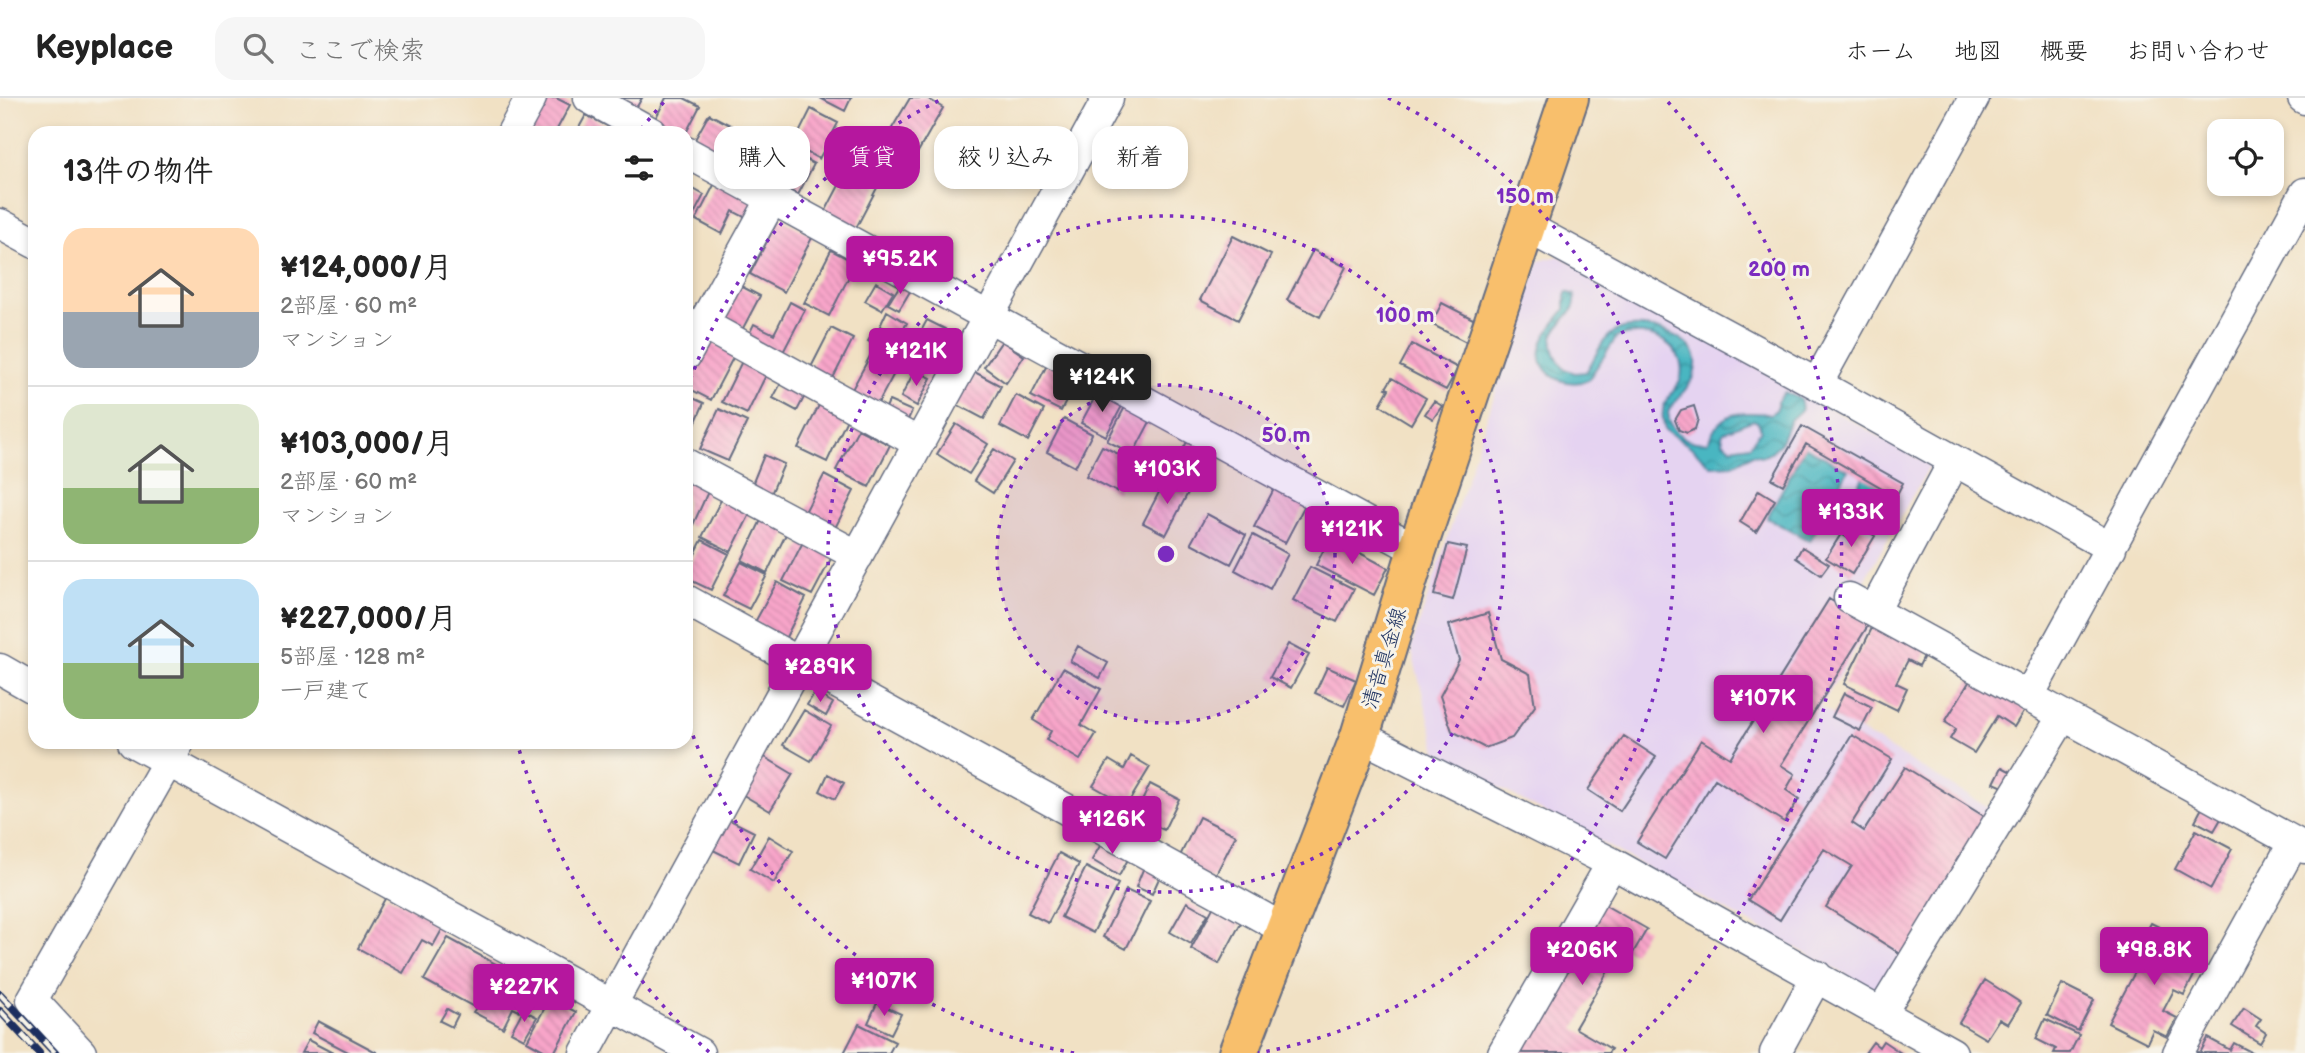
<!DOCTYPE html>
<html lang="ja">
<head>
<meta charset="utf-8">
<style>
	:root { --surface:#fff; --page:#f6f6f6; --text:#222; --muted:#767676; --line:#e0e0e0; --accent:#b5179e }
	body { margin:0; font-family:"Balsamiq Sans","Klee One",sans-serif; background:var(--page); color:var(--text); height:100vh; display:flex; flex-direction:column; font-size:26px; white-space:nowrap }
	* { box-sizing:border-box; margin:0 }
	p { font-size:23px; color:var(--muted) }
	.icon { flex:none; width:38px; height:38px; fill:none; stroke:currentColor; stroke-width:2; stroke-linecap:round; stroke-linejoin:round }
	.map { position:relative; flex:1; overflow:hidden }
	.drawer { position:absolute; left:28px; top:28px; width:665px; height:623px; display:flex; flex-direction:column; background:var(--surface); border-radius:21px; box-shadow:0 4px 10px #0003 }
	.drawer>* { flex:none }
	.banner { position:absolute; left:714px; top:28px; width:665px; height:63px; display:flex; gap:14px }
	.controls { position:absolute; left:2207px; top:21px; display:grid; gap:14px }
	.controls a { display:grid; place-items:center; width:77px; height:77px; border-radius:14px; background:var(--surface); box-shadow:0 4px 10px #0003; font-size:35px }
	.price { position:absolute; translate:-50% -60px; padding:0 16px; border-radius:7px; background:var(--accent); color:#fff; font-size:23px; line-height:46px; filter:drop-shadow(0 2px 4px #0008) }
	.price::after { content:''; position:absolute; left:50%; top:42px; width:21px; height:16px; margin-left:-10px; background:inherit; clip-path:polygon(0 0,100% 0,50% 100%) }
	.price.current { background:#222; color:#fff }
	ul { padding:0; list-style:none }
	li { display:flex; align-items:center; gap:21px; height:175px; padding:0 35px }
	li+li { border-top:2px solid var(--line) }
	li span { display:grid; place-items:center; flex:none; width:196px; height:140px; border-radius:21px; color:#555 }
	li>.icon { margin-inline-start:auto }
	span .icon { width:84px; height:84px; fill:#fffc; stroke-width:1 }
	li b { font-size:30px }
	h2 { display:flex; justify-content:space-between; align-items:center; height:84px; padding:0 35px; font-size:30px }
	.tag { padding:0 24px; border-radius:21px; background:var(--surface); box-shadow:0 4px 10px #0003; font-size:24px; line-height:63px }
	.tag.current { background:var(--accent); color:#fff }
	header { display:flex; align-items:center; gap:42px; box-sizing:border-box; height:98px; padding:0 35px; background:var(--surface); border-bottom:2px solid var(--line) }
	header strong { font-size:33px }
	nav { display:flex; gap:38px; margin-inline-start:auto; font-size:24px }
	.search { width:490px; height:63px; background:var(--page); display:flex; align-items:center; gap:18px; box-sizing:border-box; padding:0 24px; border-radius:21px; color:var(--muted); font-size:26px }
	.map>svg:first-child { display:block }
</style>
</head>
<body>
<header>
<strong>Keyplace</strong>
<div class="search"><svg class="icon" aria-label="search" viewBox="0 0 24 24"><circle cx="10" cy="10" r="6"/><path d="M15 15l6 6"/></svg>ここで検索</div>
<nav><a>ホーム</a><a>地図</a><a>概要</a><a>お問い合わせ</a></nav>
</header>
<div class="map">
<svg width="2305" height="955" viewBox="0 0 2305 955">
	<defs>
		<pattern id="water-waves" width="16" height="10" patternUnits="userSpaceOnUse" patternTransform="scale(1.75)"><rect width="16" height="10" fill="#48b6c1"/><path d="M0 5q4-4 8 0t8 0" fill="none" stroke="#3b94a0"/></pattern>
		<pattern id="building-back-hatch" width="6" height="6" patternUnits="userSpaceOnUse" patternTransform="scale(1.75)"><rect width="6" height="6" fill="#f8a5c9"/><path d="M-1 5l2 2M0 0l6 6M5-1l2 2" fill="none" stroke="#d48eaf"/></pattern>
	</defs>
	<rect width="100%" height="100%" fill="#f7f3e8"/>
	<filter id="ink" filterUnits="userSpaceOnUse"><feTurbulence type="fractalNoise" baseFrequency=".0143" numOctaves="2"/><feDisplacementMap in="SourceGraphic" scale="14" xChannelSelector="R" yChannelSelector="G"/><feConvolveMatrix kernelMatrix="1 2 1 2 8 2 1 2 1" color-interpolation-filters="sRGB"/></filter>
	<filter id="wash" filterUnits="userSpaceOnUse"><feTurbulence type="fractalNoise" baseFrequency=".00686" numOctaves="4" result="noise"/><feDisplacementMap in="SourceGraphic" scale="28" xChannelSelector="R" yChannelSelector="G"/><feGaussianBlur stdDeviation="1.57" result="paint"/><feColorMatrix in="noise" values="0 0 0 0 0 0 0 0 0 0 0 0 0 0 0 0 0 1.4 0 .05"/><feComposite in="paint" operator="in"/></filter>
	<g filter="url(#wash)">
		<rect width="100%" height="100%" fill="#f1e1c4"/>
		<path fill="#e5d3f1" d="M1559 158 1930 367 1850 507 1874 522 1820 609 1997 715 1880 895 1438 657 1411 550 1539 163Z"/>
		<path fill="url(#water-waves)" stroke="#327290" stroke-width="2" fill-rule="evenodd" d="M1567 194 1575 197C1580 225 1531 226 1564 271L1575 275 1586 274C1595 261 1600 243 1614 234 1634 220 1695 235 1696 263 1698 283 1677 299 1668 314 1669 334 1688 347 1707 344 1711 339 1712 334 1716 329 1728 311 1753 315 1771 316L1777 311V304L1785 294 1800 301 1802 311 1790 322 1780 346 1771 354 1762 358 1753 356 1733 367 1711 368 1691 349 1665 332C1663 323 1661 314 1665 305 1669 297 1677 291 1680 282 1686 265 1675 248 1660 241 1645 234 1632 234 1617 239L1588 282C1568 291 1536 277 1541 251 1543 237 1556 222 1565 212V198ZM1753 322 1758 324 1761 332 1750 347 1731 350 1723 344 1722 337 1725 333Z
			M1805 349 1848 372 1810 443 1767 420Z
			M1866 374 1894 389 1874 424 1847 409Z"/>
		<g id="blocks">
			<path fill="url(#building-back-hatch)" d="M536 0H556L570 7 555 35H535L521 28Z
				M612 0H642L635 12Z
				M666 0H684L700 8 686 35H659L650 31Z
				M820 0H851L845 13Z
				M910 0H927L943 10 918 54 888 37Z
				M811 11 838 25 819 61 793 47Z
				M709 16 734 29 719 58 693 45Z
				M586 17 621 35H576Z
				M877 32 908 51 889 84 858 66Z
				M747 39 770 50 753 82 730 70Z
				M792 54 814 66 798 97 776 85Z
				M847 72 878 88 855 132 824 116Z
				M716 83 758 105 750 122 733 113 722 136 696 122Z
				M686 87 704 97 692 120 686 116Z
				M779 120 813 138 784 194 750 176Z
				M1233 138 1271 157 1238 222 1200 202Z
				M831 152 856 165 829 218 804 205Z
				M1313 152 1346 169 1320 219 1287 202Z
				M876 184 893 194 882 212 865 203Z
				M902 184 912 190 899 212 888 206Z
				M735 185 760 198 741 234 716 221Z
				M790 204 805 212 780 260 746 242 754 226 774 236Z
				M1442 205 1477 223 1466 244 1431 226Z
				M887 213 907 225 899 238 880 228Z
				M927 222 945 231 926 269 907 259Z
				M831 230 853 241 829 288 807 277Z
				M875 231 896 242 890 255 868 243Z
				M701 239 735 256 711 302 686 289V268Z
				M1002 243 1024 258 1006 285 984 269Z
				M1412 246 1458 270 1446 292 1400 268Z
				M870 258 896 272 876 309 850 295Z
				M744 259 769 271 747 316 722 304Z
				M1048 265 1078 281 1061 313 1031 298Z
				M969 271 1001 288 984 321 952 304Z
				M915 272 931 280 917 308 901 299Z
				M786 276 810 288 797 313 773 300Z
				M1392 280 1426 300 1411 326 1380 307 1389 291 1386 290Z
				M1097 295 1122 308 1106 338 1081 325Z
				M686 297 704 305 688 342 686 341Z
				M1016 297 1044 312 1028 343 1000 328Z
				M821 303 849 317 827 364 798 350Z
				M889 303 912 313 905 328 882 318Z
				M1434 303 1442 308 1433 321 1425 316Z
				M1126 307 1152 320 1133 356 1107 343Z
				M1694 308 1698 321 1695 331 1687 335 1679 332 1675 322 1681 312Z
				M719 311 747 324 728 363 700 351Z
				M1064 321 1092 336 1075 369 1047 354Z
				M956 326 988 346 969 376 937 356Z
				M1802 328 1903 385 1896 398 1806 346 1783 387 1772 381Z
				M858 331 890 347 869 389 836 372Z
				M1190 338 1213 350 1194 388 1170 376Z
				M1102 348 1133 363 1117 394 1086 378Z
				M994 351 1013 363 993 395 974 383Z
				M764 357 784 366 768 403 749 394Z
				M686 376 711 387 692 429 686 426Z
				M824 377 854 393 832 436 802 420Z
				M1167 379 1190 391 1166 437 1143 425Z
				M1275 389 1306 405 1285 445 1254 429Z
				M1759 392 1775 402 1756 434 1740 424Z
				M722 400 751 414 731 454 702 439Z
				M1207 416 1246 437 1231 466 1191 445Z
				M762 420 788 432 767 475 742 462Z
				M1858 427 1875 438 1852 476 1826 460 1841 436 1849 441Z
				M1253 437 1288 456 1270 491 1235 472Z
				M1330 439 1388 470 1374 497 1316 467Z
				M805 440 834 455 812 497 783 483Z
				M702 442 729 456 711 492 686 480V474Z
				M1448 446 1467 450 1453 502 1434 497Z
				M1802 449 1829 466 1821 477 1796 460Z
				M741 464 767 477 749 511 723 498Z
				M1310 469 1354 491 1337 524 1293 502Z
				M777 484 806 500 785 541 755 524Z
				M1829 501 1869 526 1781 667 1795 676 1786 692 1799 701 1784 724 1715 681 1665 761 1637 744 1701 642 1730 660Z
				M1488 515 1501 561 1530 576 1535 608 1512 640 1485 650 1452 633 1440 598 1459 562 1449 527Z
				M1875 524 1928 550 1919 568 1908 562 1896 585 1907 590 1897 612 1844 586Z
				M1288 546 1309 557 1291 590 1270 579Z
				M1078 548 1108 565 1100 580 1070 563Z
				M1327 569 1356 582 1344 608 1315 595Z
				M1063 570 1101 591 1081 627 1096 636 1080 662 1046 642 1051 633 1033 622Z
				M1972 579 2025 611 2014 629 1997 618 1974 655 1950 641 1956 631 1945 624Z
				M815 594 833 605 826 618 807 607Z
				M1844 595 1872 609 1860 633 1832 619Z
				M804 612 831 628 811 663 783 647Z
				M1852 637 1892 661 1852 725 1864 733 1905 669 1990 722 1904 858 1826 809 1852 768 1824 751 1780 822 1748 802Z
				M1624 638 1656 659 1620 713 1588 692Z
				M763 658 793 676 770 713 740 695Z
				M1131 658 1150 669 1127 707 1093 688 1109 662 1124 671Z
				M2002 669 2017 677 2010 692 1994 685Z
				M828 676 844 685 835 701 820 693Z
				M1150 686 1179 701 1164 732 1135 718Z
				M2203 708 2222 719 2214 733 2195 723Z
				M1199 719 1236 737 1213 782 1177 764Z
				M726 720 754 734 739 765 711 751Z
				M2196 732 2232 751 2211 791 2175 771Z
				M769 738 793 753 774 785 750 771Z
				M1105 739 1132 754 1119 778 1092 762Z
				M1059 755 1079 766 1048 825 1028 815Z
				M1086 769 1118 786 1093 835 1061 819Z
				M1144 769 1161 776 1152 796 1136 789Z
				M1126 792 1150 803 1126 851 1103 839Z
				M387 797 444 828 433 848 422 842 403 875 358 850Z
				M1217 802 1245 817 1219 866 1191 851Z
				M1187 804 1208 816 1191 846 1170 834Z
				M1603 806 1647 831 1633 855 1622 849 1575 930 1611 951 1608 955H1516Z
				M2151 825 2175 837 2170 847 2201 864 2184 897 2174 892 2163 913 2177 920 2167 939 2153 932 2147 945 2108 925 2152 842 2144 838Z
				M448 840 525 882 523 886 531 890 519 913 513 910 503 930 473 914 476 910 424 882Z
				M1985 882 2021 905 2008 926 1999 921 1986 941 1959 925Z
				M2062 886 2094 902 2078 933 2047 917Z
				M550 900 576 914 554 955H549L527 943Z
				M877 905 901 916 891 936 868 925Z
				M2244 910 2261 921 2256 928 2266 935 2260 945 2232 928Z
				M447 911 458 917 452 929 440 923Z
				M523 912 537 919 524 941 511 934Z
				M2045 921 2079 937 2070 955H2054L2056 951 2036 941Z
				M318 923 378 955H350L312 935Z
				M859 926 895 944 889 955H844Z
				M2208 940 2230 952 2234 945 2253 955H2187L2190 949 2200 955Z
				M308 942 333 955H301Z
				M1883 943 1901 955H1865L1873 944 1879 949Z"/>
		</g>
	</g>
	<g filter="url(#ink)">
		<use href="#blocks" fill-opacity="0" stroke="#666d82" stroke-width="2"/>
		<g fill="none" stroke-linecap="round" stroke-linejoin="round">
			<g stroke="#666d82" stroke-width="33">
				<path id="minor" d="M589 0 652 35
					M2303 0 2305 1
					M512 35 531 0
					M686 54 1417 452
					M0 126 35 145
					M1525 128 1817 286 2111 450
					M703 226 919 345
					M686 257 772 101
					M1817 286 1974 0
					M686 366 858 458
					M1849 500 2305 750
					M686 502 1286 832
					M1874 513 1954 363
					M0 571 35 591
					M2028 599 2305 95
					M1360 638 1612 765 1952 955
					M133 644 699 955
					M1882 914 2063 618
					M81 955 32 902 179 644
					M585 955 1108 0
					M1503 955 1612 765
					M1775 955 1817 878
					M2178 955 2294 744"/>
			</g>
			<g stroke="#666d82" stroke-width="42">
				<path id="major" d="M1238 955 1360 638 1417 452 1569 0"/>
			</g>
			<use href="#minor" stroke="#fff" stroke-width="30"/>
			<use href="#major" stroke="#f8bf6c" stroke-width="38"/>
			<g stroke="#1b2f5e" stroke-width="8">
				<path id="rail" d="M0 896 55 955
					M0 913 39 955"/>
			</g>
			<use href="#rail" stroke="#f7f3e8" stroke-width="5" stroke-dasharray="16" stroke-linecap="butt"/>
		</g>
	</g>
	<circle cx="1166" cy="456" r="169" fill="#7b2cbf" fill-opacity=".12"/>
	<g fill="none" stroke="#7b2cbf" stroke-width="3.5" stroke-dasharray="3.5 7">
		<circle cx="1166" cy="456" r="169"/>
		<circle cx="1166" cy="456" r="338"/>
		<path d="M1074 955A507 507 0 0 1 687 621M687 291A507 507 0 0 1 944 0M1388 0A507 507 0 0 1 1258 955"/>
		<path d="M709 954A676 676 0 0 1 518 648M641 31A676 676 0 0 1 664 4M1668 4A676 676 0 0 1 1623 954"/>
	</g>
	<g text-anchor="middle" stroke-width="6" stroke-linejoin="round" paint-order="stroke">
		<g font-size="21" fill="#1b2f5e" stroke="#f7f3e8">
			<text transform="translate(1384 560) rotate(-73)" y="7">清音真金線</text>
		</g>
	</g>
	<circle cx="1166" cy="456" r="10" fill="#7b2cbf" stroke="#f7f3e8" stroke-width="3.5"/>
	<g font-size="21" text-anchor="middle" font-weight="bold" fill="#7b2cbf" stroke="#f7f3e8" stroke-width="6" stroke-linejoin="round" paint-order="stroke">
		<text x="1525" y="105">150 m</text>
		<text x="1779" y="178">200 m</text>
		<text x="1405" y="224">100 m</text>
		<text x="1286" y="344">50 m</text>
	</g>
</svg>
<div class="controls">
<a><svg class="icon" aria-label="locate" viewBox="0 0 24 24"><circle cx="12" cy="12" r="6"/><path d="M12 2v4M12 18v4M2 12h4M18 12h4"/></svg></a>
</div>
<b class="price" style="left:900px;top:198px">¥95.2K</b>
<b class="price" style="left:916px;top:290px">¥121K</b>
<b class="price current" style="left:1102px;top:316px">¥124K</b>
<b class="price" style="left:1167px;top:408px">¥103K</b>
<b class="price" style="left:1851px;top:451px">¥133K</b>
<b class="price" style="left:1352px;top:468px">¥121K</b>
<b class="price" style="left:820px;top:606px">¥289K</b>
<b class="price" style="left:1763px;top:637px">¥107K</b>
<b class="price" style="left:1112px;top:758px">¥126K</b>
<b class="price" style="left:1582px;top:889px">¥206K</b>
<b class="price" style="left:2154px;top:889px">¥98.8K</b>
<b class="price" style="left:884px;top:920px">¥107K</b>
<b class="price" style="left:524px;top:926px">¥227K</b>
<div class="banner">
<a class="tag">購入</a>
<a class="tag current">賃貸</a>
<a class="tag">絞り込み</a>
<a class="tag">新着</a>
</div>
<section class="drawer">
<h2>13件の物件<svg class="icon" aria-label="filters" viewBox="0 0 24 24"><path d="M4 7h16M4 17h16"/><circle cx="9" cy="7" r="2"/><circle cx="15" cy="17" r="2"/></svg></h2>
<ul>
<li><span style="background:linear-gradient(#ffd9b3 60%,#9aa5b1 0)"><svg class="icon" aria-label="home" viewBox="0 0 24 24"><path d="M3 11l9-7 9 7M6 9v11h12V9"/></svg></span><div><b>¥124,000/月</b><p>2部屋 · 60 m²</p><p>マンション</p></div></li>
<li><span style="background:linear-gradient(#dfe7d0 60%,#8fb573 0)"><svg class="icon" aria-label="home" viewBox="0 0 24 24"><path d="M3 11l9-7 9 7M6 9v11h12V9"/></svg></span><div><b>¥103,000/月</b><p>2部屋 · 60 m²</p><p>マンション</p></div></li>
<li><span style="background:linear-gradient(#bfe0f5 60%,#8fb573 0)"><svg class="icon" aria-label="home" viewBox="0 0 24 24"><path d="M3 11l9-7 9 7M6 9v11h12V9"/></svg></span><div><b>¥227,000/月</b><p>5部屋 · 128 m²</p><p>一戸建て</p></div></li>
</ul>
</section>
</div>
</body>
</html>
